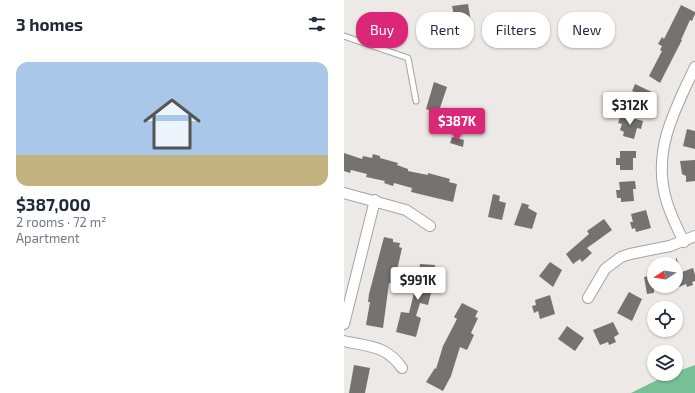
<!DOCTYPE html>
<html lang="en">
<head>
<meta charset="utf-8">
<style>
	:root { --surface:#fff; --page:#f6f6f7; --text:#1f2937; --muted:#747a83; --accent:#db2777 }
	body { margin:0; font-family:"Exo 2",sans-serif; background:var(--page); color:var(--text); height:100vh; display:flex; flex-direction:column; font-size:15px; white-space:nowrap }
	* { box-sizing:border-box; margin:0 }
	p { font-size:13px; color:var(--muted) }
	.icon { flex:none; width:22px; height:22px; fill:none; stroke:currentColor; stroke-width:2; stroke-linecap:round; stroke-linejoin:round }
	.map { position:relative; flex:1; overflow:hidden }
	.panel { display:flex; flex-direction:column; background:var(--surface); width:344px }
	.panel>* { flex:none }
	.hud { position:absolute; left:12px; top:12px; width:279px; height:36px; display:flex; gap:8px }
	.needle { width:26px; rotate:258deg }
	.fabs { position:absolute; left:303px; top:257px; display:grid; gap:8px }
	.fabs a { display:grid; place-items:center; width:36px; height:36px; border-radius:50%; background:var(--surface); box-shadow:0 1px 3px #0004; font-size:20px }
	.price { position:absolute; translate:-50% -34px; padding:0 9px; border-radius:4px; background:#fff; color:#222; font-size:13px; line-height:26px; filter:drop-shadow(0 1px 2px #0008) }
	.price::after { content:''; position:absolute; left:50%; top:24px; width:12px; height:9px; margin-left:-6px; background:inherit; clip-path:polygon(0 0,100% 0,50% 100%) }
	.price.selected { background:var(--accent); color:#fff }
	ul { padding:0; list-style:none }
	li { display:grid; align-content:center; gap:8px; height:212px; padding:0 16px }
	li span { display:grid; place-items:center; height:124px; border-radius:12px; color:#555 }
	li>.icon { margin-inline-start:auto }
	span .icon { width:72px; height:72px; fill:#fffc; stroke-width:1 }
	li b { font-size:17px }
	h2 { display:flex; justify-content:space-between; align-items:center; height:48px; padding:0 16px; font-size:17px }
	.tag { padding:0 14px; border-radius:16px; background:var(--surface); box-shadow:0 1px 3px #0004; font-size:14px; line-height:36px }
	.tag.selected { background:var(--accent); color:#fff }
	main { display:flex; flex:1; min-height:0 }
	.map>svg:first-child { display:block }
</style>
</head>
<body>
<main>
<section class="panel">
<h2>3 homes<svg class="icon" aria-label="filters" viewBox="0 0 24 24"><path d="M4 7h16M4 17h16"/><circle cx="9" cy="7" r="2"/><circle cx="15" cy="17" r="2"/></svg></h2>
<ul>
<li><span style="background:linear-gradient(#a9c7e8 75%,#c2b280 0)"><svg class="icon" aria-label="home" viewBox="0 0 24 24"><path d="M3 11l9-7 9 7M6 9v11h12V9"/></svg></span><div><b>$387,000</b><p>2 rooms · 72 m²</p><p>Apartment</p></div></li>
</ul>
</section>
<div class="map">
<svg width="351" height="393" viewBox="0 0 351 393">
	<rect width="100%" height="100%" fill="#ede9e6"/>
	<path fill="#77bf96" d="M351 365V393H287L317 378 332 374V372Z"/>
	<path fill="#75726f" d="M124 4 128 28 113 31 108 6Z
		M337 5 351 12V14L348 21 346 20 337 40H338L316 83 305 76 318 51 316 50 318 46 314 44 318 37 320 39Z
		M90 82 103 87 94 114 82 109Z
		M291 84 312 94 303 111 289 104 291 100 288 99 291 92 288 91Z
		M277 115 299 121 297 129 293 128 290 139 279 136 280 132 276 130 278 124 274 123Z
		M343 129 351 131V149L339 146Z
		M108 137 120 140 119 147 106 143Z
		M276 151H292V158H289V170H276V165H272V158H276Z
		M0 153 18 159 19 156 28 158 29 154 36 156V158L54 163 53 165 64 169V171L84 175V173L106 179 105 182 113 184 109 202 67 192 68 188 50 183 49 186 40 183 41 181 22 177 23 174 7 170 6 173 0 171Z
		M351 160V181L342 182V176L338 174 336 161Z
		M291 181 292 189H289L290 201 277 202V198H273L272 190H276L275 182Z
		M149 194 156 196 155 201 162 203 158 220 144 217Z
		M178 203 185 205 184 208 193 213 188 229 170 225Z
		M302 210 307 228 292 232 291 228 288 229 286 222H289L287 214Z
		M260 219 268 230 243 248 248 253 238 262 236 259 229 264 222 254 245 234 243 231Z
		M40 237 49 239V242L56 243 55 247 58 248 50 284 45 283 39 328 22 325 26 302H24L25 294Z
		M332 257 338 272 349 268 351 275V281L348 282 349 285 343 287 342 284 335 287 332 278Z
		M206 262 218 270 209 287 195 276Z
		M76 264 91 265 90 281 84 305 76 303 72 316 77 318 72 337 52 332 57 312 65 313 72 285H73Z
		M310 275V293L303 294 300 277Z
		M285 292 298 299 288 321 273 313Z
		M206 295 211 314 196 319 194 311 190 313 188 306 192 305 191 300Z
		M118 303 134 311 131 317 134 318 127 333 130 335 123 350 116 347 107 376 99 391 82 382 91 368 92 369 99 346 113 319 110 317Z
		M269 322 275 334 270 337 272 342 265 345 264 342 256 345 249 330Z
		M223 326 240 338 231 351 214 339Z
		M10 365 26 368 21 393H5Z"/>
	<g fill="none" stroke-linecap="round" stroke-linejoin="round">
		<g stroke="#a7a3a0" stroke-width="7">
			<path id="service" d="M0 36 64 58 72 101"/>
		</g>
		<g stroke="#a7a3a0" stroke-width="12">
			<path id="minor" d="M0 193 62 210 86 226
				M340 242C333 228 326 214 322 199 308 151 331 109 351 67
				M244 298 261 269 277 257 286 254 326 246 351 236
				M0 324 31 200
				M0 341C25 347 42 345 58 368"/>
		</g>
		<use href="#service" stroke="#fff" stroke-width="5"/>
		<use href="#minor" stroke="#fff" stroke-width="10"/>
	</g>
</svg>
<div class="fabs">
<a><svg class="needle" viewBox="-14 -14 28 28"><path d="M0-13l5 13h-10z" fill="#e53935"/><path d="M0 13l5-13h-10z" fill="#747a83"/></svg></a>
<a><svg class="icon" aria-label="locate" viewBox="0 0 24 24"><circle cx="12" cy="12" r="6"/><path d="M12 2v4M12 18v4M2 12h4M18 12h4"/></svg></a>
<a><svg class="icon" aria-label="layers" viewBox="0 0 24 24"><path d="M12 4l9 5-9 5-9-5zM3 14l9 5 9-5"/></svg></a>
</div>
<b class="price" style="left:286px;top:126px">$312K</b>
<b class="price selected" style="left:113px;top:142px">$387K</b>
<b class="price" style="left:74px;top:301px">$991K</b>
<div class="hud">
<a class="tag selected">Buy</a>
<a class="tag">Rent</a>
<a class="tag">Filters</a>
<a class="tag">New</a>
</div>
</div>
</main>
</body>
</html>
